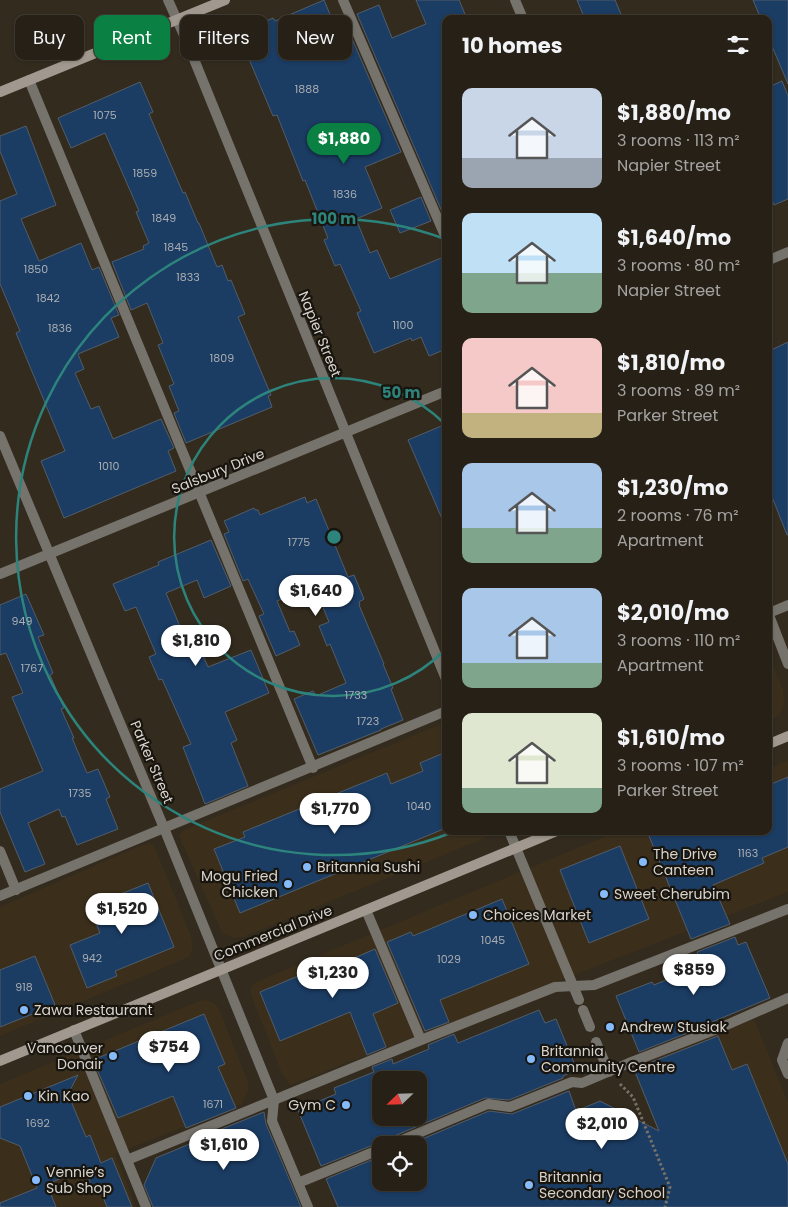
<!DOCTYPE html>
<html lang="en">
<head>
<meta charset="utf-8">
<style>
	:root { --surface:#262016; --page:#322d23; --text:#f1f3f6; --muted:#a4a3a1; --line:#423e35; --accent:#0b8043 }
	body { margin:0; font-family:Poppins,sans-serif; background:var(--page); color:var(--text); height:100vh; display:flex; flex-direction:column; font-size:19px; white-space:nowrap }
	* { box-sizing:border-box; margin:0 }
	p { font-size:16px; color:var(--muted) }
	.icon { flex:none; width:28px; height:28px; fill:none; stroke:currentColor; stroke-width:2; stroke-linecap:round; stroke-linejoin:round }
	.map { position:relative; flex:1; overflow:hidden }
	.side { position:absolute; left:442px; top:15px; width:330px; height:820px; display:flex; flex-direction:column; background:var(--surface); border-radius:10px; box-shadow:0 1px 4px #0004,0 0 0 1px var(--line) }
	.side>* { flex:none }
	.top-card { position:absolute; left:15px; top:15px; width:352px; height:45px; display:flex; gap:10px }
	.needle { width:32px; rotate:247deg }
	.fabs { position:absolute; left:372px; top:1071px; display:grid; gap:10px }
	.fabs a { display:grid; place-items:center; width:55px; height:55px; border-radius:10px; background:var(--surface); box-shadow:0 1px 4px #0004,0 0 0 1px var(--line); font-size:25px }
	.price { position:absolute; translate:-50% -42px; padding:0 11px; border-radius:18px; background:#fff; color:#222; font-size:16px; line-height:32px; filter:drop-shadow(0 1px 2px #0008) }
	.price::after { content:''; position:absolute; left:50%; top:30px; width:15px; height:11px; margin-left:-8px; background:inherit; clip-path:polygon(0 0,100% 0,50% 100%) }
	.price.selected { background:var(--accent); color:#fff }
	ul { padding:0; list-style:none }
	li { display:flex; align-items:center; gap:15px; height:125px; padding:0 20px }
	li span { display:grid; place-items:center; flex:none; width:140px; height:100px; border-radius:10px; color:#555 }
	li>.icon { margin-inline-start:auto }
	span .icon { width:60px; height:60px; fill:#fffc; stroke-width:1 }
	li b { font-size:21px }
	h2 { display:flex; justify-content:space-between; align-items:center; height:60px; padding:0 20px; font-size:21px }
	.tag { padding:0 18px; border-radius:10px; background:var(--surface); box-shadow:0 1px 4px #0004,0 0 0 1px var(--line); font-size:18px; line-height:45px }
	.tag.selected { background:var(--accent); color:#fff }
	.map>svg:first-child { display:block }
</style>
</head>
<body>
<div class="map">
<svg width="788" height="1207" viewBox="0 0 788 1207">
	<rect width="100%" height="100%" fill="#332b1e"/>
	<path fill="#3b2f1c" d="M769 656 783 689 784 705 778 716 769 721Z
		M446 722V831H490L489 834 483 839 243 937 233 938 222 933 179 836 184 830Z
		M788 760V892L290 1085 282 1074 251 995V987L256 982 618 831H769V768Z
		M153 843 190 933 192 942V950L189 957 0 1036V907L140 846Z
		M207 1000 212 1002 218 1007 247 1079 249 1089 242 1104 115 1154 136 1207H0V1084L199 1001Z
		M754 1019 788 1102V1207L688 1202 631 1066Z"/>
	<path fill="#1b3c63" stroke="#525d6a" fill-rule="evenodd" d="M324 0 334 24 344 20 401 152 365 167 382 208 356 219 370 253 377 250 390 279 446 256V349L429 356 421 337 412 341 411 338 374 353 357 313 361 311 340 264 335 266 324 240 328 238 305 180 303 181 277 115 273 116 238 33 273 18 275 21Z
		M416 0H459L467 19H446V221L357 14 379 5 392 38 426 24Z
		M577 0H615L623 19H585Z
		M753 0H788V84L769 39V19H761Z
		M782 81 788 96V199L774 205 769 192V87Z
		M140 82 153 112 149 114 183 193 185 192 198 223H199L217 267 222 265 228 281 231 280 245 314 238 317 271 395 268 396 272 407 186 443 174 413 179 411 169 386 174 384 158 345 163 343 147 303 131 310 112 262 144 249 143 246 149 243 136 212 139 211 105 133 71 148 58 118Z
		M26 126 56 205 21 219 39 261 81 243 92 270 99 267 119 315 111 318 119 337 78 354 84 369 75 373 91 409 99 406 113 439 161 419 174 448 168 451 176 471 64 518 41 461 65 451 16 333 20 331 0 284V201L17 194 0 151V136Z
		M421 197 431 221 400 233 390 210Z
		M788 342V535H787L769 489V351Z
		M446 424V528L408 440Z
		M305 497 307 503 316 499 348 577 354 575 364 599 359 602 360 605H359L384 664H383L393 688 391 689 403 720 381 729V730L318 755 294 699 313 691 316 696 346 683 330 644 327 646 319 626 329 622 314 585 277 601 290 632 294 631 300 645 276 656 259 616 264 614 248 579 243 581 224 534 229 532 224 521 254 508 255 510H258L260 515Z
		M211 540 231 586 204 598 197 580 166 593 186 641 195 637 208 667 251 650 269 693 225 712 237 740 231 743 248 786 205 804 183 747 191 744 162 679 159 680 149 657 156 654 136 607 125 611 113 584 159 565 158 562Z
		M26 594 44 635 38 637 53 673 50 675 64 708 61 709 74 738H72L87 773 98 769 110 797 106 799 118 829 77 845 65 816 62 817 59 809 28 823 45 864 25 872 0 812V789L43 771 12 697 23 693 6 653 0 655V605Z
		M446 752V828L240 913 214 849 245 837 243 832 387 773 391 784 423 771 420 763Z
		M788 777V847L762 858 764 863 713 885 730 924 691 939 647 831H769V785Z
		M620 846 649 919 589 943 560 870Z
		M148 883 174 947 115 971 117 976 87 988 70 945 100 933 89 907Z
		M502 899 529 964 440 1000 449 1022 425 1031 387 942 411 932 413 936Z
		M735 937 738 945 746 942 770 998 712 1022 713 1023 639 1052 616 996 652 982 654 985 702 965 697 952Z
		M375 949 398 1003 373 1014 386 1047 367 1055 350 1012 280 1041 260 992 329 963 331 968Z
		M35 956 55 1005 0 1027V970Z
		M539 1010 545 1023 556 1019 577 1070 563 1076V1078L509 1100 485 1098 387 1139 384 1143H378L321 1166 298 1110 336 1094 334 1088 374 1072 372 1067 392 1059 393 1064 429 1049 428 1045 454 1034 458 1043ZM381 1080H419V1118H381Z
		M204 1014 225 1064 218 1067 236 1108 186 1128 173 1096 118 1118 93 1060Z
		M718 1036 732 1070 747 1064 788 1164V1207H338L326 1179 381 1156V1182H419V1145H408L489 1111 512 1114 569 1091 576 1111 600 1101 659 1131 634 1069Z
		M78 1075 68 1094 86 1137 90 1135 101 1163 112 1158 132 1207H107L99 1187 93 1190 85 1169 47 1184 56 1207H0V1203L37 1188 20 1146 0 1138V1107Z
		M264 1112 266 1124 301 1207H153L144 1185 156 1158 192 1143V1141Z"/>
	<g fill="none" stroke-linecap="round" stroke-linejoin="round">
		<path stroke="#797268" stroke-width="3" stroke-dasharray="2.5 2.5" stroke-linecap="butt" d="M620 1084 633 1097 670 1187 665 1207"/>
		<path stroke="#76726c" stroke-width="10" d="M343 0 446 238
			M29 80 313 768
			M769 613 788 605
			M0 851 16 890
			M0 896 446 711
			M366 910 421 1040
			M74 1030 146 1207
			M788 1043 782 1060 788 1074
			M127 1160 421 1040 555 987 594 985 788 909"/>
		<path stroke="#76726c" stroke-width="10" d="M168 0 187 42 446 679
			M515 0 523 19
			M769 260 788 252
			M0 436 164 828 274 1100 272 1121 308 1207
			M0 574 446 391
			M769 615 788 664
			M509 831 579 1000
			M583 1010 590 1027
			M596 1042 609 1072
			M390 1145 488 1104 510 1107 572 1082 582 1083 629 1063 722 1027 788 998
			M298 1183 381 1149"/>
		<path stroke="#a1998f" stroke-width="10" d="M0 92 225 0
			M769 744 788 736
			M0 1061 557 831"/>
	</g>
	<g fill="none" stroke="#2d847c" stroke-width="2.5">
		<path d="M445 650A159 159 0 1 1 445 424"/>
		<path d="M453 832A318 318 0 1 1 445 239"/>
	</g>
	<g fill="#86bbfb" stroke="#18140e" stroke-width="2">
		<circle cx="643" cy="862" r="5"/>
		<circle cx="307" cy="867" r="5"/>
		<circle cx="288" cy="884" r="5"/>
		<circle cx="604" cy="894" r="5"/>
		<circle cx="473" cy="915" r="5"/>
		<circle cx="24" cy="1010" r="5"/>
		<circle cx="610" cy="1027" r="5"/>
		<circle cx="113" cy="1056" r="5"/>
		<circle cx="531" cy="1059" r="5"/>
		<circle cx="28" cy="1096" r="5"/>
		<circle cx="346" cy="1105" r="5"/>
		<circle cx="36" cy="1180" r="5"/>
		<circle cx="529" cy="1185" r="5"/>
	</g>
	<g text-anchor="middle" stroke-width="4.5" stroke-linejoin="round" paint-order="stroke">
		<g font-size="11" fill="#aaaeb2">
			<text x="307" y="93">1888</text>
			<text x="105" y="119">1075</text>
			<text x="145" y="177">1859</text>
			<text x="345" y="198">1836</text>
			<text x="164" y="222">1849</text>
			<text x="176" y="251">1845</text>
			<text x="36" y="273">1850</text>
			<text x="188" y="281">1833</text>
			<text x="48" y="302">1842</text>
			<text x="403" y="329">1100</text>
			<text x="60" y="332">1836</text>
			<text x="222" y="362">1809</text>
			<text x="109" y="470">1010</text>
			<text x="299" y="546">1775</text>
			<text x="22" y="625">949</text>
			<text x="32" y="672">1767</text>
			<text x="356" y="699">1733</text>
			<text x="368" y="725">1723</text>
			<text x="80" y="797">1735</text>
			<text x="419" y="810">1040</text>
			<text x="748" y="857">1163</text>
			<text x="493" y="944">1045</text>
			<text x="92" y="962">942</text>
			<text x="449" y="963">1029</text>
			<text x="24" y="991">918</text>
			<text x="213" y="1108">1671</text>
			<text x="38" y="1127">1692</text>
		</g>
		<g font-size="14" fill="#d9d4cc" stroke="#18140e">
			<text transform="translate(320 334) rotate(68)" y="5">Napier Street</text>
			<text transform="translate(218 471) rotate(-22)" y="5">Salsbury Drive</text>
			<text transform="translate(152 762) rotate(67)" y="5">Parker Street</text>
			<text transform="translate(273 933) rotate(-22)" y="5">Commercial Drive</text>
		</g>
		<g font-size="14" fill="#d9d4cc" stroke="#18140e" text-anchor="start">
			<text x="653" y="859">The Drive<tspan x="653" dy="16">Canteen</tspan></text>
			<text x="317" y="872">Britannia Sushi</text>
			<text x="278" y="881" text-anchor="end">Mogu Fried<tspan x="278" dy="16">Chicken</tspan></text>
			<text x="614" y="899">Sweet Cherubim</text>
			<text x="483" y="920">Choices Market</text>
			<text x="34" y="1015">Zawa Restaurant</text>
			<text x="620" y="1032">Andrew Stusiak</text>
			<text x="103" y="1053" text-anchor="end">Vancouver<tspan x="103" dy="16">Donair</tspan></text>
			<text x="541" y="1056">Britannia<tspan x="541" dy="16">Community Centre</tspan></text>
			<text x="38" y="1101">Kin Kao</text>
			<text x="336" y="1110" text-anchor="end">Gym C</text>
			<text x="46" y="1177">Vennie’s<tspan x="46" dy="16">Sub Shop</tspan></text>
			<text x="539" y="1182">Britannia<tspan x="539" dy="16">Secondary School</tspan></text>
		</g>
	</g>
	<circle cx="334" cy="537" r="8" fill="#2d847c" stroke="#18140e" stroke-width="2.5"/>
	<g font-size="15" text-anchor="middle" font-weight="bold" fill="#2d847c" stroke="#18140e" stroke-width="4.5" stroke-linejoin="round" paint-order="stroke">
		<text x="334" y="224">100 m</text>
		<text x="401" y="398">50 m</text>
	</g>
</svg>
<div class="fabs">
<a><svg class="needle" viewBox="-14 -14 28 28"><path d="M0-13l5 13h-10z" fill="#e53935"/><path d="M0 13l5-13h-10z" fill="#a4a3a1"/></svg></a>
<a><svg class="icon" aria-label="locate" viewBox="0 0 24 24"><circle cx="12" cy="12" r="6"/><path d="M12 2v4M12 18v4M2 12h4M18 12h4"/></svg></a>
</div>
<b class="price selected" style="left:344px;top:165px">$1,880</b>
<b class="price" style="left:316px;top:617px">$1,640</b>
<b class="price" style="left:196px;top:667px">$1,810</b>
<b class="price" style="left:335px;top:835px">$1,770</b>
<b class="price" style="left:122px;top:935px">$1,520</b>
<b class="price" style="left:694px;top:996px">$859</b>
<b class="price" style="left:333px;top:999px">$1,230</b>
<b class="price" style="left:169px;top:1073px">$754</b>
<b class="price" style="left:602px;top:1150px">$2,010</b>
<b class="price" style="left:224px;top:1171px">$1,610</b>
<div class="top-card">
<a class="tag">Buy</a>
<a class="tag selected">Rent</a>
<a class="tag">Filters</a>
<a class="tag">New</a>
</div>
<section class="side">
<h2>10 homes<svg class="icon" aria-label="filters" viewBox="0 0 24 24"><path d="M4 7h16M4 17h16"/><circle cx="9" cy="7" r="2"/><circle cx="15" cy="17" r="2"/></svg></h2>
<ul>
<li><span style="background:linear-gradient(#c9d6e8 70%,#9aa5b1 0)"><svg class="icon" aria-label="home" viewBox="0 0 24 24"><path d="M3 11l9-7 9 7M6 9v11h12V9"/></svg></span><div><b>$1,880/mo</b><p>3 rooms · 113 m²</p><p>Napier Street</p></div></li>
<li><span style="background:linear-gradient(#bfe0f5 60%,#7fa58c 0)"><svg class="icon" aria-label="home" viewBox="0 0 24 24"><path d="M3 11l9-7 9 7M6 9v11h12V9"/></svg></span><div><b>$1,640/mo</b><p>3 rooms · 80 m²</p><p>Napier Street</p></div></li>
<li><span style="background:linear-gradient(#f6c9c9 75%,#c2b280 0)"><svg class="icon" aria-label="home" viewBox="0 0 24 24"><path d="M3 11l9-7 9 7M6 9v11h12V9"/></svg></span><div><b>$1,810/mo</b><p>3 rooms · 89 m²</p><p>Parker Street</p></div></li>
<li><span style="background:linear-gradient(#a9c7e8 65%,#7fa58c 0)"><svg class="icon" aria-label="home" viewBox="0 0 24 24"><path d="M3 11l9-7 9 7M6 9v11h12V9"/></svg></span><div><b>$1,230/mo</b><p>2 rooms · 76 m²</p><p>Apartment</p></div></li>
<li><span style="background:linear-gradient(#a9c7e8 75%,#7fa58c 0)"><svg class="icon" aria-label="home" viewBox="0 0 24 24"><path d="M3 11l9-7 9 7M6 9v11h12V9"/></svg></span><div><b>$2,010/mo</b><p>3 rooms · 110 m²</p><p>Apartment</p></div></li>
<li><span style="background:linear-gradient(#dfe7d0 75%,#7fa58c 0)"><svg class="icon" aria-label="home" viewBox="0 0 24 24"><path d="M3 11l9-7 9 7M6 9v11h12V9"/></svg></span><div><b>$1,610/mo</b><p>3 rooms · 107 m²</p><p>Parker Street</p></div></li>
</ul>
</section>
</div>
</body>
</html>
